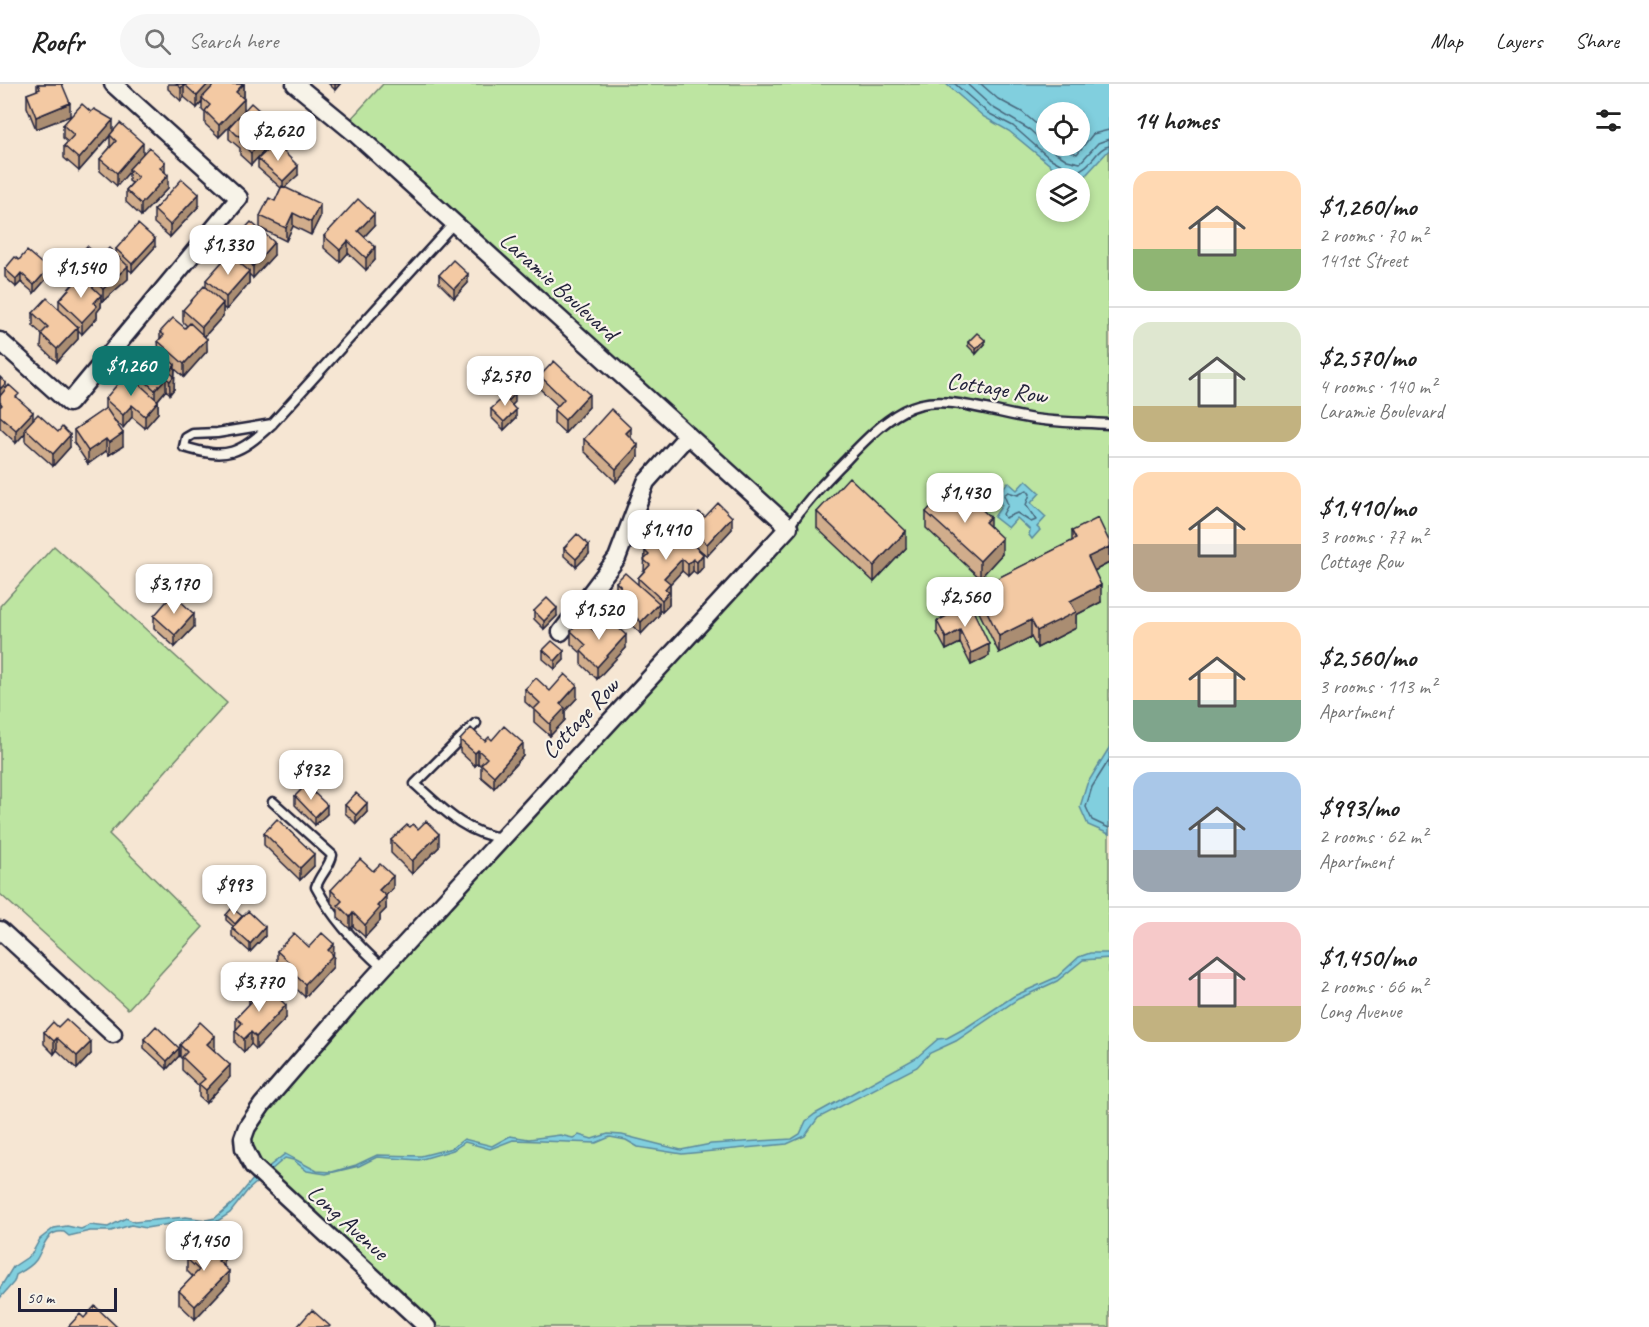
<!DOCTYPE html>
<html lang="en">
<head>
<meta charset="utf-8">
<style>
	:root { --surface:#fff; --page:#f6f6f6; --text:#222; --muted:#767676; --line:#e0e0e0; --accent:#0f766e }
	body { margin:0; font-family:Caveat,sans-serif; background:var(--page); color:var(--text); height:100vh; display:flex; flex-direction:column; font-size:22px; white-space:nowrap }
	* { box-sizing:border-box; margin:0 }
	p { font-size:20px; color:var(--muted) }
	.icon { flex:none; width:33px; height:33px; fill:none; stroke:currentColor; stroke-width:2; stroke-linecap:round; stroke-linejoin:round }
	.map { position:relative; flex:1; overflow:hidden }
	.sheet { display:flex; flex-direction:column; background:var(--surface); width:540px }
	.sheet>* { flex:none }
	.controls { position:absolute; left:1036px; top:18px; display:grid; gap:12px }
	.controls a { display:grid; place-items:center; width:54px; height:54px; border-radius:50%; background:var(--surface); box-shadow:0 3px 9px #0003; font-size:30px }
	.scale { position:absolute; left:18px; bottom:15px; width:99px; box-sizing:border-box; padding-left:6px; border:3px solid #22223b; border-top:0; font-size:16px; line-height:21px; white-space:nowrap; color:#22223b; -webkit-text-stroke:4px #f7f3e8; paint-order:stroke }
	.price { position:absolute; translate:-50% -51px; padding:0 14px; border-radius:12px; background:#fff; color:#222; font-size:20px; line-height:39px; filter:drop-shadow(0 2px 3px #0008) }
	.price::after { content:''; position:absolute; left:50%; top:36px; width:18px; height:14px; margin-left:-9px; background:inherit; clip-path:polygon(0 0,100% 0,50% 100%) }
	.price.on { background:var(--accent); color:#fff }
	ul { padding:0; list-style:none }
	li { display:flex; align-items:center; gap:18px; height:150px; padding:0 24px }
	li+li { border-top:2px solid var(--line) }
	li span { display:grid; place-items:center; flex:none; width:168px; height:120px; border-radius:18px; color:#555 }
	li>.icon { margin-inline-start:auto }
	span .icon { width:72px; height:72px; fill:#fffc; stroke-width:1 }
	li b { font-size:26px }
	h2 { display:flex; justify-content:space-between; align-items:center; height:72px; padding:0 24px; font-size:26px }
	header { display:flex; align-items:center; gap:36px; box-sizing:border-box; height:84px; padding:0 30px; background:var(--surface); border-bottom:2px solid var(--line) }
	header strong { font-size:28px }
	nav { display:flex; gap:33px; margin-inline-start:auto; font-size:21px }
	.search { width:420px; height:54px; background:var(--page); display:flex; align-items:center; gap:15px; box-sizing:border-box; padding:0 21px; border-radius:33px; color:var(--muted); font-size:22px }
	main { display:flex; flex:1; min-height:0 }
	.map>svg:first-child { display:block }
</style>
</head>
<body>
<header>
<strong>Roofr</strong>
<div class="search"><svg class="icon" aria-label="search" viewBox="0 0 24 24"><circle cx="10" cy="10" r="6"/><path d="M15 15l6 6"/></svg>Search here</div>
<nav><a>Map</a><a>Layers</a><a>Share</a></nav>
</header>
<main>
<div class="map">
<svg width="1109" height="1243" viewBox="0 0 1109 1243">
	<rect width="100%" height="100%" fill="#f6e6d3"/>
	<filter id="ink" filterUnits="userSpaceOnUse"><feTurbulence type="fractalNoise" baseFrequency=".0167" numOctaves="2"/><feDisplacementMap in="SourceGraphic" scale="12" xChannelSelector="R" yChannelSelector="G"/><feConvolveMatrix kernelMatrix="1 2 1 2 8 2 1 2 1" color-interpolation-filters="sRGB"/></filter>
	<g filter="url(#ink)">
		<path fill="#bde5a1" stroke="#70846e" stroke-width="1.5" fill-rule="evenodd" d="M383 0H1109V1243H436L256 1077 249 1062 255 1039 356 919 797 439 350 36ZM1047 28H1080V62H1047ZM1047 94H1080V128H1047Z
			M54 462 227 619 109 750 203 843 128 925 0 810V522Z"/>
		<path fill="#81cfde" stroke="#5b8a9d" stroke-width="1.5" fill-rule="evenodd" d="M946 0H1109V66L1085 92 1075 94 1060 89 1009 47 984 33ZM1080 28V62H1047V28Z
			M981 389 993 394 981 408 966 395Z
			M1026 396 1040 409 1031 419 1046 433 1037 443 1040 446 1032 455 1029 451 1030 446 1017 434 1008 444 994 433 1002 421 995 414 1008 398 1017 406Z
			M1109 664V750L1088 741 1080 723 1087 700Z
			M1090 869H1109V874L1083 876 1057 897 1018 915 956 957 930 969 917 983 818 1034 805 1052 787 1060 682 1070 638 1063 626 1056 610 1053 596 1059 513 1056 490 1065 465 1058 453 1066 419 1076 377 1073 359 1082 326 1090 307 1087 293 1076 285 1074 248 1106 230 1129 210 1142 182 1138 146 1144 131 1141 111 1147H90L69 1152 64 1148C45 1146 44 1164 36 1176 31 1183 23 1187 16 1191L14 1198 0 1214V1204L13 1183 31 1171 40 1155 54 1144 67 1142 81 1145 90 1141 108 1143 126 1134 134 1138 186 1133 206 1136 215 1134 235 1117 253 1095 285 1070 317 1087 332 1088 356 1081 377 1071 421 1072 452 1064 464 1055 492 1062 510 1052 529 1055 560 1051 573 1054 579 1051 592 1055 608 1050 622 1051 681 1066 711 1060 792 1055 800 1050 806 1037 815 1030 916 974 938 955 947 954 967 943 1014 912 1057 893 1079 873Z"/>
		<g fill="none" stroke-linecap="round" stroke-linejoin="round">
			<path stroke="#48677c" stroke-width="1.5" d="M955 0 988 29 1013 42 1048 73 1074 88C1092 84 1096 64 1109 62
				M967 0 992 23 1030 46 1053 67 1067 76 1080 79 1098 59 1109 55
				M981 0 998 15 1022 28 1047 49
				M1061 62 1077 70 1093 50 1109 46
				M1027 406 1030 410 1026 421 1036 436 1031 438 1017 429 1005 434 1003 430 1008 421 1004 411 1008 408 1018 411Z
				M1109 676 1092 703 1086 723 1092 736 1109 744"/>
			<g stroke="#22223b" stroke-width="13">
				<path id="service" d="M272 340 217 349 193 350 186 354 184 363C228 376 239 370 272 340L454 139
					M789 443C805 417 827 396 848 374 917 301 931 314 1023 333 1051 339 1080 338 1109 340
					M476 639 415 700C442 724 464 749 502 754
					M273 718 332 771C330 783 320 790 316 803 333 835 356 860 383 884"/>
			</g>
			<g stroke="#22223b" stroke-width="21">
				<path id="minor" d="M295 0 357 51 789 443 347 923 262 1021 247 1043 243 1054 244 1064 253 1082 427 1243
					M0 257 69 319 239 114 113 0
					M561 548 617 474 646 398 688 351
					M0 846 113 950"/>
			</g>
			<use href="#service" stroke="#f7f3e8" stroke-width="8"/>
			<use href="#minor" stroke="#f7f3e8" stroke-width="16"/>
		</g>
		<path fill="#d1ad8c" stroke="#22223b" stroke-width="1.5" d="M37 0H62L70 32 36 45 27 23V10L37 7Z
			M168 0H244V12L242 14 244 27 261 38 267 56 263 59V68L251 81 240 71V64L229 55V43L219 53 205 40V29L202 26V18L197 24 184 13 181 17 168 5Z
			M329 0H340L335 6Z
			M63 41 113 47 143 70 165 88 168 104 141 132 126 118V106L132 99 129 97V88L117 102 100 87V75L110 64V52L79 87 64 74V62L68 58 63 54Z
			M258 75 298 91 284 103 320 133 311 151 293 142 286 157 260 144V132L275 117 281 104 258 84Z
			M199 122 170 153 154 139V126Z
			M374 142 364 153 375 176 366 186 348 169 340 178 324 164V152Z
			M237 153 274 171 253 194 249 190V199L226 226 223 223V232L205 252 207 267 184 293 175 285 174 305 170 310 166 306 158 316V329L145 344 132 333 123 344 113 335 123 362 109 371 106 367 88 380 74 359V346L105 325V315L130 292V284L151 280 159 270 158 257 160 255V248L185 244 187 242 183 238V226L206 204V196L234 174V164L237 160Z
			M155 163 132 188 128 185V195L103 217 101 216V223L97 228V234L82 250 78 246V255L57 278 41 263 42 250 33 242V229L59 225V216L78 194 73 190V177L100 174 116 170V165Z
			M5 185 48 193 34 209 21 198 16 203 5 193Z
			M439 191 468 199 454 214 439 199Z
			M968 258 985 260 976 270 968 262Z
			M540 292 589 323 565 349 554 339V326L558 322 540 305Z
			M0 293 6 305 19 315 33 336 70 363 53 382 25 357V349L16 359 0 344Z
			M515 318 512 321 516 334 504 346 491 333V325Z
			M631 354 638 373 616 398 584 367V355Z
			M817 428 906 464 874 498 817 444Z
			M926 428 990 443 1002 470 980 494 926 444Z
			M705 433 732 445 707 472 692 459V452L691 450V438Z
			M1072 447 1109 479 1094 487 1101 518 1076 531V544L1037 564 1031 553 999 569 976 522V505L1072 457Z
			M674 458 703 483 697 490 693 487 688 492 682 487 670 500V512L669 513V521L662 528 659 526V531L641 550 613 523V511L616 508V498L638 501V494L644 487 645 467Z
			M564 464 589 470 576 483 564 472Z
			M970 520 989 572 971 581 960 559 946 566 937 549V537Z
			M534 527 557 532 544 545 534 535Z
			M154 532 194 543 175 563 154 544Z
			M571 547 597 550 626 564 597 595 581 580V569L571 560Z
			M543 566 564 576 555 585 543 575Z
			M525 605 550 607 577 614 565 627V636L550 652 534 638V626L525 618Z
			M460 656 485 657 492 656 523 672 494 704 481 693V682L478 679 475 682 460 668Z
			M295 712 327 730 315 741 295 721Z
			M345 721 367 728 356 740 345 729Z
			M410 743 418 745 439 763 412 790 391 769V756Z
			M264 749 314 782 300 796 264 761Z
			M373 787 393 804 385 812 386 825 380 831V837L365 853 353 842 350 845 338 834V826L331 819V806Z
			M226 831 242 832 265 852 250 868 232 852V844L234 843 226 836Z
			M309 863 334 873 333 874V883L305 913 288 897V889L277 879V867Z
			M249 914 286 934 256 965 251 960 244 968 235 959V947L236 945V934L249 921Z
			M44 948 91 970 77 985 57 966 54 970 44 960Z
			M144 955 179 972 167 985 144 964Z
			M180 961 215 965 214 966 230 993 206 1019 199 1013V1002L182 986V975L180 973Z
			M187 1175 224 1182 229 1199 195 1235 179 1220V1207L193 1193 187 1187Z"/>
		<path fill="#aa8d72" stroke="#22223b" stroke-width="1.5" d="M184 0V13L181 17V4Z
			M208 0H219L202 14V18L197 24V12Z
			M244 0V12L236 20V8Z
			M335 0H340L335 6Z
			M244 15V27L219 53V41Z
			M70 19V32L36 45V33Z
			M261 28V41L256 33Z
			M113 36V48L79 87V75Z
			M267 43V56L263 59V68L251 81V69L259 52Z
			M143 59V72L129 85V88L117 102V89Z
			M165 78V91L160 84Z
			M298 82V91L283 105V97Z
			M168 91V104L141 132V120Z
			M199 110V122L170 153V141Z
			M320 120V133L311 151V138Z
			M293 129V142L286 157V144Z
			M374 130V142L358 159V147Z
			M155 155V163L132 188V180Z
			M348 157V169L340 178V166Z
			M274 158V171L253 194V182Z
			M375 163V176L366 186V174Z
			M128 182V195L103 217V205Z
			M48 185V193L34 209V201Z
			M249 187V199L226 226V213Z
			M21 189V198L16 203V195Z
			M468 190V199L454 214V205Z
			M101 211V223L97 228V234L82 250V238L94 219Z
			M223 219V232L202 255V243Z
			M78 243V255L57 278V265Z
			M207 255V267L184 293V280Z
			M985 256V260L976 270V265Z
			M175 281 174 305 170 310 169 288Z
			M166 294V306L155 319V306Z
			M6 299V311L0 318V305Z
			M515 310V318L508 325V317Z
			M589 310V323L565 349V336Z
			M158 317V329L145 344V332Z
			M132 321V333L123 344V331Z
			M516 326V334L504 346V338Z
			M33 328V340L25 344V349L16 359V346Z
			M631 344V356L626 349Z
			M123 349V362L109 371V359Z
			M70 351V363L53 382V370Z
			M106 355V367L88 380V367Z
			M638 361V373L616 398V385Z
			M732 433V445L707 472V460Z
			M990 433V449L985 438Z
			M906 447V464L874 498V482Z
			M1002 454V470L980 494V477Z
			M589 461V470L576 483V475Z
			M1109 463V479L1088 490V473Z
			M703 470V483L697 490V478Z
			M682 475V487L670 500V512L669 513V521L662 528V516L664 494Z
			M693 475V487L688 492V480Z
			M1101 501V518L1076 531V544L1037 564V547L1070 517Z
			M659 519V531L641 550V538Z
			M557 524V532L544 545V537Z
			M194 530V543L175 563V551Z
			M1031 536V553L999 569V552Z
			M960 546V559L946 566V554Z
			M626 551V564L597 595V583Z
			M989 560V572L971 581V569Z
			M564 567V576L555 585V577Z
			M577 601V614L565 627V636L550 652V640L560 620Z
			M523 659V672L494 704V692Z
			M478 666V679L475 682V669Z
			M367 719V728L356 740V731Z
			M327 721V730L315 741V733Z
			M439 750V763L412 790V777Z
			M314 770V782L300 796V784Z
			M393 792V804L379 819V806Z
			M386 812V825L380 831V837L365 853V841L377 822Z
			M353 829V842L350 845V833Z
			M265 843V852L250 868V860Z
			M334 860 333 883 305 913V900L328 866Z
			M286 921V934L256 965V953Z
			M251 948V960L244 968V955Z
			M215 952V965L207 973V960Z
			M57 954V966L54 970V957Z
			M91 958V970L77 985V972Z
			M179 964V972L167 985V977Z
			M230 981V993L206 1019V1006Z
			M224 1171V1183L218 1177Z
			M229 1187V1199L195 1235V1222Z"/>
		<path fill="#f3c9a3" stroke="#22223b" stroke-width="1.5" d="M38 0H62L70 19 36 33 27 10 40 5Z
			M176 0H208L197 12 184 0 181 4Z
			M215 0H243L236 8 244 15 219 41 205 27 210 21 202 14Z
			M251 19 261 28 256 33 267 43 259 52 263 56 251 69 240 58 244 54 237 51 229 43Z
			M82 20 91 28 94 25 113 36 79 75 64 62 74 51 63 41Z
			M120 39 143 59 117 89 100 75 116 57 110 51Z
			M275 59 298 82 283 97 258 75Z
			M149 63 165 78 160 84 168 91 141 120 126 106 138 93 129 85Z
			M182 95 199 110 170 141 154 126Z
			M282 102 320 120 311 138 293 129 286 144 260 132 269 114 275 117Z
			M358 115 374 130 358 147 375 163 366 174 348 157 340 166 324 152Z
			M251 138 274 158 253 182 234 164 241 156 237 153Z
			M138 140 155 155 132 180 116 165Z
			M87 162 100 174 109 164 128 182 103 205 73 177Z
			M27 167 48 185 34 201 21 189 16 195 5 185 15 173 19 176Z
			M229 170 249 187 226 213 206 196Z
			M453 176 468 190 454 205 439 191Z
			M81 192 101 211 94 219 97 222 82 238 59 216Z
			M204 202 223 219 202 243 183 226Z
			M47 214 78 243 57 265 41 250 48 243 33 229Z
			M173 234 185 244 190 239 207 255 184 280 158 257 164 251 160 248Z
			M977 249 985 256 976 265 968 258Z
			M161 268 175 281 169 288 174 292 170 297 166 294 155 306 130 284 141 271 151 280Z
			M554 277 589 310 565 336 554 326 564 315 540 292Z
			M127 289 158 317 145 332 132 321 123 331 105 315Z
			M0 293 6 299 0 305Z
			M9 301 19 310 16 313 33 328 16 346 0 332V323L2 321 0 318V312Z
			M511 306 515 310 508 317 516 326 504 338 491 325Z
			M106 324 123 349 109 359 106 355 88 367 74 346Z
			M611 325 631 344 626 349 638 361 616 385 584 355Z
			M38 330 58 348 62 343 70 351 53 370 25 344Z
			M849 393 906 447 874 482 817 428Z
			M948 404 967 422 972 416 990 433 985 438 1002 454 980 477 926 428Z
			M718 419 732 433 707 460 692 447 696 443 691 438 699 428 705 433Z
			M1098 434 1109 457V463L1088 473 1101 501 1070 517 1076 528 1037 547 1031 536 999 552 976 505 1076 455 1072 447Z
			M663 448 674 458 681 450 703 470 697 478 693 475 688 480 682 475 664 494 670 499 665 505 669 508 662 516 638 494 650 481 644 476 649 471 645 467Z
			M577 450 589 461 576 475 564 464Z
			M625 489 659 519 641 538 613 511 621 503 616 498Z
			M173 510 194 530 175 551 154 532Z
			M547 514 557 524 544 537 534 527Z
			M970 520 989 560 971 569 960 546 946 554 937 537Z
			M582 536 597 550 610 536 626 551 597 583 581 567 586 561 571 547Z
			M552 557 564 567 555 577 543 566Z
			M565 590 577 601 560 620 565 624 550 640 534 625 540 619 525 605 536 594 550 607Z
			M504 642 523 659 494 692 481 680 487 674 478 666 475 669 460 656 471 644 485 657 489 653 492 656Z
			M306 701 327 721 315 733 295 712Z
			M356 709 367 719 356 731 345 721Z
			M277 735 314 770 300 784 264 749Z
			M426 737 439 750 412 777 391 756 407 741 410 743 413 740 418 745Z
			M360 775 373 787 380 780 393 792 379 806 386 812 377 822 380 824 365 841 353 829 350 833 338 821 342 817 331 806Z
			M232 824 242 832 235 840 226 831Z
			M248 827 265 843 250 860 232 844Z
			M294 849 309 863 322 849 334 860 328 866 333 871 305 900 288 885 292 881 277 867Z
			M258 903 266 910 270 906 286 921 256 953 251 948 244 955 235 947 242 939 236 934 252 917 249 914Z
			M66 935 91 958 77 972 57 954 54 957 44 948 53 938 58 943Z
			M200 938 215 952 207 960 230 981 206 1006 199 1000 205 995 182 973 187 968 180 961Z
			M156 942 179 964 167 977 144 955Z
			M207 1154 224 1171 218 1177 229 1187 195 1222 179 1207 199 1186 187 1175Z
			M95 1222 117 1243H68L80 1230 84 1234Z
			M312 1226 330 1242 329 1243H297Z"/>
	</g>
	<g text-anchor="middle" stroke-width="4.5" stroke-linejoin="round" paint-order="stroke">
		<g font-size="24" fill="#22223b" stroke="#f7f3e8">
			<text transform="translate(559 202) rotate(42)" y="8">Laramie Boulevard</text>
			<text transform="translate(997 304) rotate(9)" y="8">Cottage Row</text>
			<text transform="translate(580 634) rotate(-47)" y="8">Cottage Row</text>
			<text transform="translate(348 1138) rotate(42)" y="8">Long Avenue</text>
		</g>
	</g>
</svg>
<div class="controls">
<a><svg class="icon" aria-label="locate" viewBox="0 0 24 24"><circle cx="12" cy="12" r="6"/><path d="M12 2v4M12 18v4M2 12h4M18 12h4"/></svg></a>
<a><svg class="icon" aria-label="layers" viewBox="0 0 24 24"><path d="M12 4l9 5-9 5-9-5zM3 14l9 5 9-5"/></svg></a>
</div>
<div class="scale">50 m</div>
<b class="price" style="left:278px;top:78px">$2,620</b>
<b class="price" style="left:228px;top:192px">$1,330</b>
<b class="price" style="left:81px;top:215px">$1,540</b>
<b class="price on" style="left:131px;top:313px">$1,260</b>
<b class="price" style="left:505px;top:323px">$2,570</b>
<b class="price" style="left:965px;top:440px">$1,430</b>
<b class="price" style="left:666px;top:477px">$1,410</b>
<b class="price" style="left:174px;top:531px">$3,170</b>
<b class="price" style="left:965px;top:544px">$2,560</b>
<b class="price" style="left:599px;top:557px">$1,520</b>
<b class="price" style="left:311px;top:717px">$932</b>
<b class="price" style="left:234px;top:832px">$993</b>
<b class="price" style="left:259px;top:929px">$3,770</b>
<b class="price" style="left:204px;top:1188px">$1,450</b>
</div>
<section class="sheet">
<h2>14 homes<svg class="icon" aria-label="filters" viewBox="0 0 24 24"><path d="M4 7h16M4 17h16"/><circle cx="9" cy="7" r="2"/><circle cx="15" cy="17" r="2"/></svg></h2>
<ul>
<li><span style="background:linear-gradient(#ffd9b3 65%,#8fb573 0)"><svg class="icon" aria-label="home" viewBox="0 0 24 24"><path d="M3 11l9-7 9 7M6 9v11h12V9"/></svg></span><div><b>$1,260/mo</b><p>2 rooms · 70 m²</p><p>141st Street</p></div></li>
<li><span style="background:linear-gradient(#dfe7d0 70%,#c2b280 0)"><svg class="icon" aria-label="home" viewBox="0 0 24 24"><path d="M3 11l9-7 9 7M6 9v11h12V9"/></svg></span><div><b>$2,570/mo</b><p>4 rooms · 140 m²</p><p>Laramie Boulevard</p></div></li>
<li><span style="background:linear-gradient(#ffd9b3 60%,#b9a48a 0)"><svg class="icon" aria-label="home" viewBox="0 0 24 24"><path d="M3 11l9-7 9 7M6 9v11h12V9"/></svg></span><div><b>$1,410/mo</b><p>3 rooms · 77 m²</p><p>Cottage Row</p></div></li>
<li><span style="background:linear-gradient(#ffd9b3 65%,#7fa58c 0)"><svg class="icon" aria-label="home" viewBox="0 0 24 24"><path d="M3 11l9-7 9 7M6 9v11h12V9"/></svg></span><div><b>$2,560/mo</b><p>3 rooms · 113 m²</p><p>Apartment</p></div></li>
<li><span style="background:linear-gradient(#a9c7e8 65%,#9aa5b1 0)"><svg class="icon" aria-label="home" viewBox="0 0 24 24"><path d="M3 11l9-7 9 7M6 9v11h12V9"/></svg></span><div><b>$993/mo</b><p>2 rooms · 62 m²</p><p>Apartment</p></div></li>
<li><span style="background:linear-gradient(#f6c9c9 70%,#c2b280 0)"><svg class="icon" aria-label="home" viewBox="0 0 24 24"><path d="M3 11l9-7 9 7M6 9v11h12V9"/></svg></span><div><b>$1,450/mo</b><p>2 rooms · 66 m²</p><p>Long Avenue</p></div></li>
</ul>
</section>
</main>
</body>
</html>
